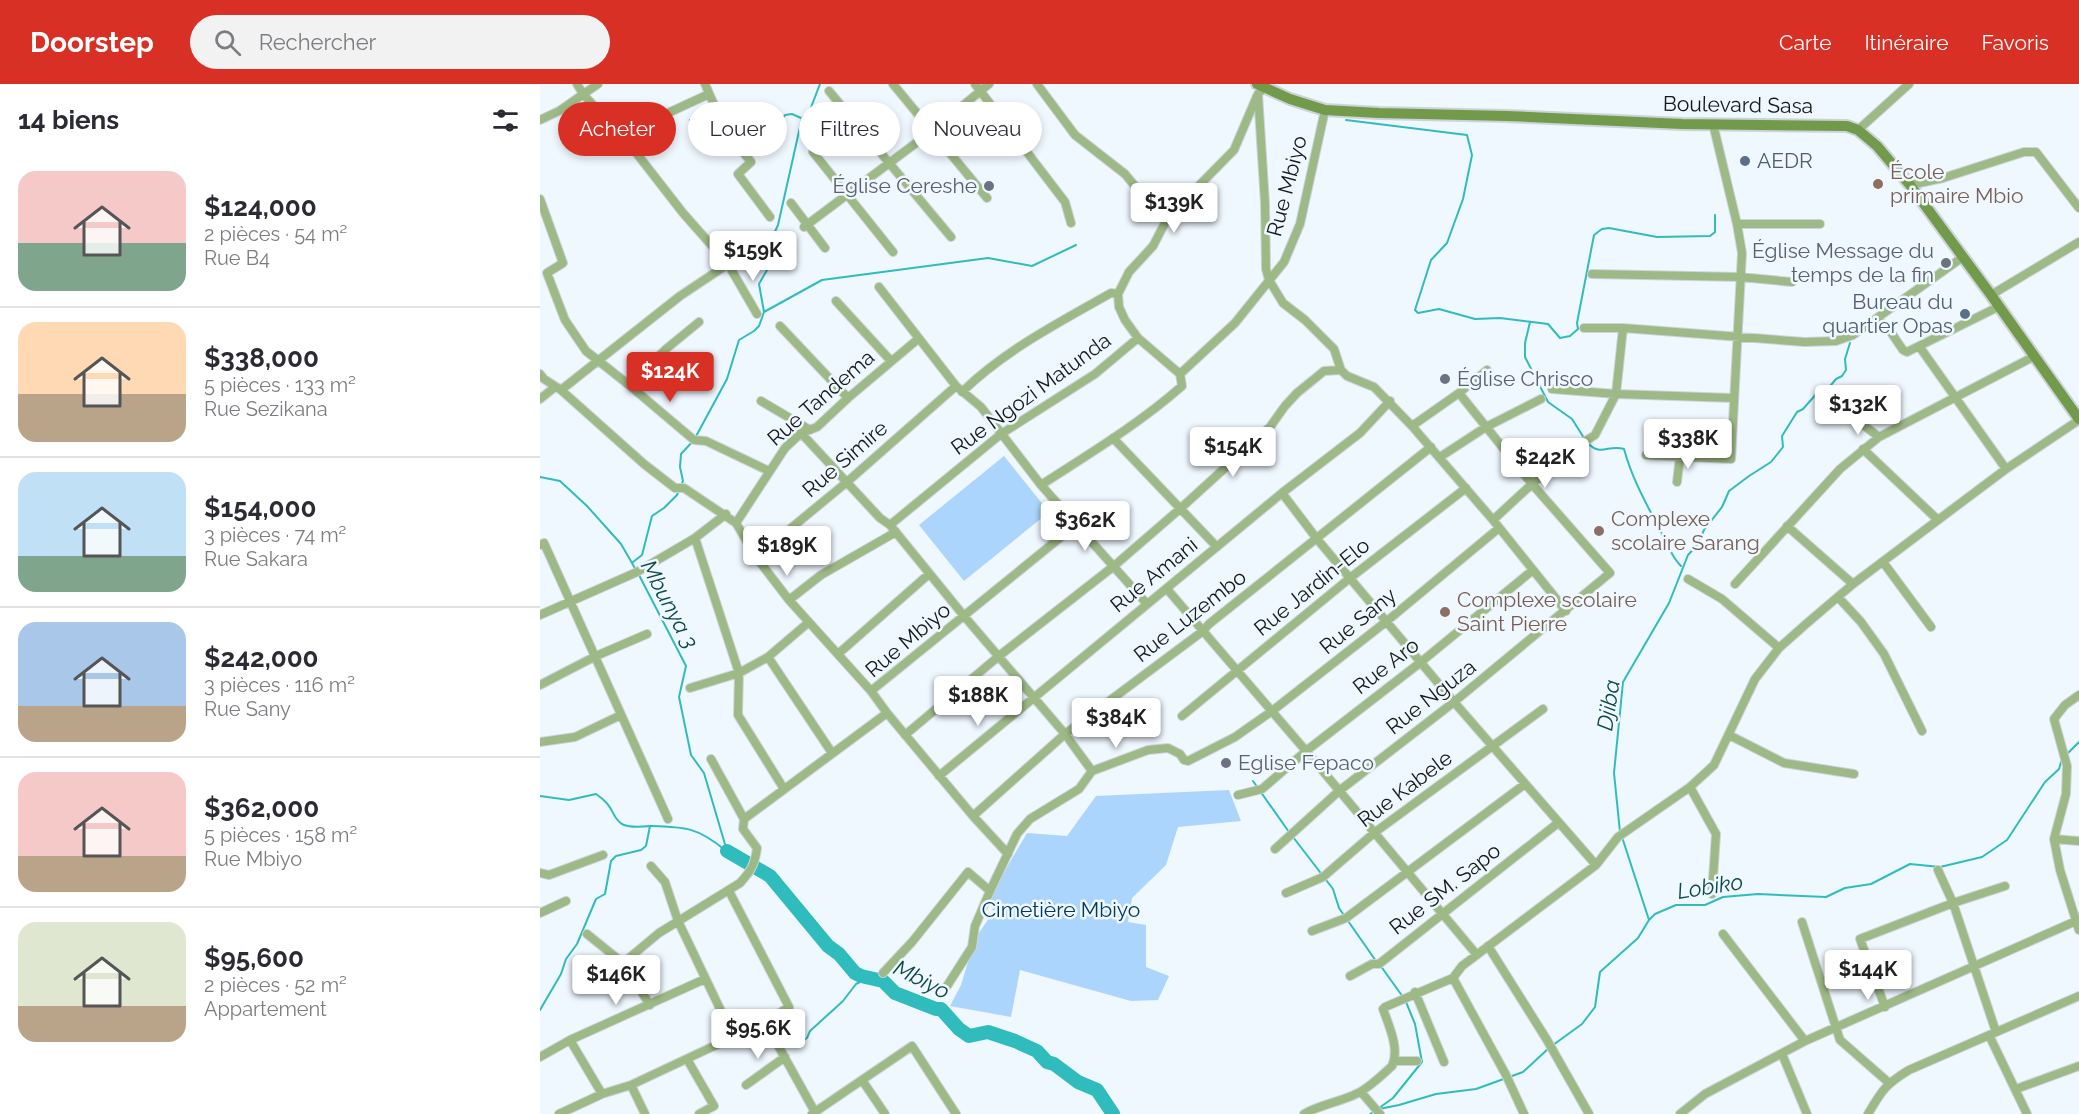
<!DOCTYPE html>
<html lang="fr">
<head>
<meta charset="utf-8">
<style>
	:root { --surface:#fff; --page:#f2f2f3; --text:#2b2b33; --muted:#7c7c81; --line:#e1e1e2; --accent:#d93025 }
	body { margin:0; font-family:Raleway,sans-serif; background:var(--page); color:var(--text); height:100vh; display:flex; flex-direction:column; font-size:22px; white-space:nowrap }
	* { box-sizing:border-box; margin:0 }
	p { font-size:20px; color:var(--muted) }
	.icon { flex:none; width:33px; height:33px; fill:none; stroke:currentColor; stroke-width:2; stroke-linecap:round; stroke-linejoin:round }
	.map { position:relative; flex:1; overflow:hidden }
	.side { display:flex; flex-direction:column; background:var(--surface); width:540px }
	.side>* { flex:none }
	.top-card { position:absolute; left:18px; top:18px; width:570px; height:54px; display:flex; gap:12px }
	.price { position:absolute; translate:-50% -51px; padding:0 14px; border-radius:6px; background:#fff; color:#222; font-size:20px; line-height:39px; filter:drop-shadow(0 2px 3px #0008) }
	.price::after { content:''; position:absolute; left:50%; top:36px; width:18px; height:14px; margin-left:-9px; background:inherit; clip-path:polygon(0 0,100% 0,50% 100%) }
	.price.active { background:var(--accent); color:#fff }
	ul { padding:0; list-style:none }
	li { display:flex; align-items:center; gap:18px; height:150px; padding:0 18px }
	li+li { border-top:2px solid var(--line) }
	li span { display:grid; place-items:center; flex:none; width:168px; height:120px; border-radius:18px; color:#555 }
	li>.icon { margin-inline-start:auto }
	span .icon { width:72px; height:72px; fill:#fffc; stroke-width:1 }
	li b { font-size:26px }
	h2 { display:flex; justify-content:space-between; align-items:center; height:72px; padding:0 18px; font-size:26px }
	.tag { padding:0 21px; border-radius:27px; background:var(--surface); box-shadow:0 3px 9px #0003; font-size:21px; line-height:54px }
	.tag.active { background:var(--accent); color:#fff }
	header { display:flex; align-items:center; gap:36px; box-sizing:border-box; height:84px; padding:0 30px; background:var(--accent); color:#fff }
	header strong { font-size:28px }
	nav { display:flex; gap:33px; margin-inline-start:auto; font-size:21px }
	.search { width:420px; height:54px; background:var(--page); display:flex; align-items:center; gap:15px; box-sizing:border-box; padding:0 21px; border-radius:33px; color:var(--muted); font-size:22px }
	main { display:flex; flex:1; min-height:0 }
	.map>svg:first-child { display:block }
</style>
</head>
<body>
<header>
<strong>Doorstep</strong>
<div class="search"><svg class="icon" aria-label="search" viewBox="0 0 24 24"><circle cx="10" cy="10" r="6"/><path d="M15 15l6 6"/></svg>Rechercher</div>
<nav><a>Carte</a><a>Itinéraire</a><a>Favoris</a></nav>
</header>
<main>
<section class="side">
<h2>14 biens<svg class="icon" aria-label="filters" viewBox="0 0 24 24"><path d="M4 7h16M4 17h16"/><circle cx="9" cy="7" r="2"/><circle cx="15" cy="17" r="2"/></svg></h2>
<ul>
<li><span style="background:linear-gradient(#f6c9c9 60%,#7fa58c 0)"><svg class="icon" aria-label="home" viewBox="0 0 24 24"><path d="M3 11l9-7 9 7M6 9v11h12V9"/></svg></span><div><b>$124,000</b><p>2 pièces · 54 m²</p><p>Rue B4</p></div></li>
<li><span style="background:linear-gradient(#ffd9b3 60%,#b9a48a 0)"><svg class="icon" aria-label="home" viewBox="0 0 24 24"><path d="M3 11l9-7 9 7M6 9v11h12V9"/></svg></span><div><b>$338,000</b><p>5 pièces · 133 m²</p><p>Rue Sezikana</p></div></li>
<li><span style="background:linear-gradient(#bfe0f5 70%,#7fa58c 0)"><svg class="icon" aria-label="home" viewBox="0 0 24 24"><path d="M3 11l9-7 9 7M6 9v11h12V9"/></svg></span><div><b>$154,000</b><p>3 pièces · 74 m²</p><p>Rue Sakara</p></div></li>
<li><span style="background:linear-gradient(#a9c7e8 70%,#b9a48a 0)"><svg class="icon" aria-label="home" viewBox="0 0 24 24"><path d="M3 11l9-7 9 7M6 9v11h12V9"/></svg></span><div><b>$242,000</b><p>3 pièces · 116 m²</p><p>Rue Sany</p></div></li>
<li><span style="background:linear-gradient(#f6c9c9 70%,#b9a48a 0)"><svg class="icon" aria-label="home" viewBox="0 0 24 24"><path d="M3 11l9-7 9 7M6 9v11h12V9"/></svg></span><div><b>$362,000</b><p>5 pièces · 158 m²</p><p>Rue Mbiyo</p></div></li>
<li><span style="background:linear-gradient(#dfe7d0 70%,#b9a48a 0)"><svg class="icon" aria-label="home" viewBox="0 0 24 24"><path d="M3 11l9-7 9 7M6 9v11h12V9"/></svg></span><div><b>$95,600</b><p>2 pièces · 52 m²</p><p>Appartement</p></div></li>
</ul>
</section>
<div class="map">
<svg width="1539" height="1030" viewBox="0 0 1539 1030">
	<rect width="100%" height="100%" fill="#eff7ff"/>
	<path fill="#abd5fc" d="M464 372 509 428 424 497 379 441Z
		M689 706 701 737 638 743 626 781 592 814 588 838 606 841V883L629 892 618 916 591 917 480 886 471 933 410 922 421 901 435 855 453 828 451 810 487 749 527 752 556 712Z"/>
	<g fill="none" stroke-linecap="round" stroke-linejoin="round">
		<path stroke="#30bcbd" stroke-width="2" d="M150 36 166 30 177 37
			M806 36 927 51 932 71 923 115 907 159 891 176 875 226 878 229 899 225 935 235 960 234 1008 240 1020 254 1030 252 1038 245 1037 239 1054 151 1062 145 1069 144 1117 153 1170 152 1175 148V131
			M190 47C197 47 202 41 209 40 212 40 215 42 219 42 228 42 241 39 245 31L252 30 261 34
			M224 228 282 196 448 174 492 182 536 161
			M990 238 985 259V273L1008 318 1032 335 1044 354
			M1048 359C1060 373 1069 360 1084 365 1093 398 1109 424 1124 454 1131 466 1131 472 1141 482
			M0 393 20 397 47 422 81 460 96 486
			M93 478 102 471 112 432 124 424 137 411 143 397 140 383 141 370 154 356 187 295 199 256 214 247 219 242 224 228 219 200 231 179 227 165 238 141 262 34 270 26 280 0
			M99 491 146 582 139 613 151 671 164 689 187 767
			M1526 671 1539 658
			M713 697 749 748
			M0 712 29 716 56 710C84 728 64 747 110 742
			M1080 748 1074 689 1083 598 1129 519 1148 471 1158 460 1164 446 1182 423 1189 407 1209 392 1231 378 1243 363 1242 352 1257 328 1263 325 1278 308 1286 307 1296 295 1302 292 1306 286 1305 275 1310 259
			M753 753 793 805 799 824 836 877
			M1082 753 1109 836
			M840 881 863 913
			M0 926 21 890 26 875 37 860 56 815 65 810 71 777 76 772 101 766 106 762 110 742C145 743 157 743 185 766
			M1013 961 1042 940 1055 923 1060 888 1098 854 1109 836 1115 830 1136 821H1165L1183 813 1218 810 1286 813 1305 804 1331 800 1370 780 1400 783 1442 773 1467 756 1505 698 1519 685 1522 675
			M254 962 267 954 270 947 303 917 316 900 326 895
			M839 1024 853 1014 882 978 875 940 866 918
			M830 1030 839 1025 859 1021 896 1010 936 1005 983 988 1009 964"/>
		<path stroke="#30bcbd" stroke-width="14" d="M187 767 230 792 288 862 299 870 315 889 321 892 343 897 355 909 396 925H401L419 945 429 952 448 948 475 957 497 967 507 978 514 980 538 998 557 1006 573 1030"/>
		<g stroke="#ccd3db" stroke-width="10">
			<path id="street" d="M37 0 43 10 94 66 143 129 188 180 217 230
				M165 0 185 46 211 78 198 90 230 133
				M353 0 447 114
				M435 0 525 118 531 139
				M497 0 535 51 585 90 603 112 628 133
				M724 4 718 10 725 119 726 185 729 196 743 219 765 236 794 265 801 286 807 292 834 303 872 342 953 436 1026 527
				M289 7 411 153
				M0 36 19 27 58 0
				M1318 46 1369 0
				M94 66 128 29 169 10
				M273 68 353 168
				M1370 101 1403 94 1484 68H1496L1539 124
				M0 115 23 179 7 189 25 236 46 267 89 301 154 356 166 357 229 387
				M251 119 285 164
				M1197 140H1280
				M264 143 392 47 449 0
				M1052 190 1200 193 1252 198
				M339 203 416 302 441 323 501 401 607 520
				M1451 211 1539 158
				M296 217 351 277
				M1337 234 1350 247 1363 266 1367 268 1458 223
				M240 242 308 314
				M1044 244H1083L1265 258 1296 257 1313 251 1423 173
				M1379 262 1466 385
				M0 290 4 295 21 306 104 380 135 404H144L196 439 216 473 249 516 331 607
				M640 290 598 254 585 236 579 223 578 210 589 188 613 162 628 133 694 66 717 12
				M89 301 126 265 159 238
				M1012 305 1076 310 1193 314
				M21 306 140 212 188 180
				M422 308C465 266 520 238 571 209L578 210
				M1283 310 1339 353
				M0 315 15 303
				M221 317 270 346
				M872 342 919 309 947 286
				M261 349 340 434 350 441 424 532 525 650 552 687
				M573 354 677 463
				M1323 365 1398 436
				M1106 371 1191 375 1202 169 1197 140 1173 40
				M900 373 946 343 1001 315
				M1137 398 1140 372
				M501 401C549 370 599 340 642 302L640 290 695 239 744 178 760 140 785 26
				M742 409 777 455 914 618 1056 781
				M953 436 992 400 1033 365 1055 351 1076 310 1083 244
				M196 439 245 364 261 349 277 343 308 314 378 255
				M350 441 461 350 555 290 598 254
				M1247 442 1313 500
				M155 454 199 589 198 631 244 705
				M0 461 4 459 128 735
				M216 473 307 398 416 302
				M1343 478 1391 543
				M1148 495 1182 515 1239 564
				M1195 500 1300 385 1339 353 1493 273
				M627 505 766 667 937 871
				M1298 513 1321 538 1344 570 1382 647
				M249 516 281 491 356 448
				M0 531 97 488 155 454 186 430
				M298 570 389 490
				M228 573 292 669
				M0 601 56 572 107 550
				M150 604 199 589 228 573 269 538
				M1539 611 1525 621 1514 635 1527 682 1526 710 1514 755 1520 786 1539 846
				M347 629 433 732 468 770
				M642 632 810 494 926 404
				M365 651 459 572 574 482 641 424 730 343 745 322 757 309 784 287 801 286
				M1189 651 1244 679 1314 690
				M0 658 35 653 81 631
				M171 675 204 735
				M399 692 742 409 820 349 850 317
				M1150 703 1176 750 1172 810
				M698 711 722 705 766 667 881 578 993 486
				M433 732 525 650 663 547 669 540 891 363
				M1514 755 1539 757
				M735 765 799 707 914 618 1070 489 992 400 919 309
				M111 782 125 798 138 837 193 952
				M1398 786 1413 819 1456 948
				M0 789 9 791 63 771
				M746 809 783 793 834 749 1003 625
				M0 829 26 817
				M1262 838 1300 956 1348 998
				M772 847 806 834 985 700
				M47 850 83 879 110 921
				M1183 850 1265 957
				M948 862 1007 956 1049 1030
				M83 879 119 849 200 799C211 787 215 780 217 764L203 745 204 735 347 629 331 607 537 440
				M343 889 372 858 428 788 450 807
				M810 892 832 880H839L1018 739
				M913 894 966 991 984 1030
				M407 902 432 863 435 842 450 807 477 750 490 735 539 705 552 687 608 666 628 664 640 670 644 676 648 677 695 653 732 627 847 537 959 444
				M875 908 904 978
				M1345 923 1320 855 1413 819 1465 802
				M225 938 276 1030
				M1449 951 1487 1030
				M30 956 62 1010
				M1242 970 1267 1030
				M0 973 30 956 165 895
				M147 975 174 1022 159 1030
				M855 977H877
				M322 996 345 1030
				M91 1001 105 1030
				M206 1001 245 973
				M1476 1005 1539 982
				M821 1008 840 1030
				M19 1030 62 1010 91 1001 225 938 249 923 189 807
				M272 1030 372 962 416 1030
				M764 1030C781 1020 801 1018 818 1009 830 1003 842 991 852 982 860 965 849 942 843 925L845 923 913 894 922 882 1056 781 1078 753 1150 703 1174 681 1215 595 1239 564 1266 540 1313 500 1398 436 1466 385 1539 336
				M1140 1030 1165 1010 1265 957 1536 837
				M1328 1030C1342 1006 1346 1000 1369 986L1539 912"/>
		</g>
		<g stroke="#ccd3db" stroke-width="14">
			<path id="secondary" d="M717 0 750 15 785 26 839 29 967 32 1142 40 1307 42 1318 46 1337 62 1370 101 1451 211 1539 335"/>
		</g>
		<use href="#street" stroke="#9db985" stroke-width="8"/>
		<use href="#secondary" stroke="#729a4b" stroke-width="10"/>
	</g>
	<g fill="#5c6f8a" stroke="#eff7ff" stroke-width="2">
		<circle cx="1205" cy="77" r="6"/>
		<circle cx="1425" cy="230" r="6"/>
	</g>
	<g fill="#8d6e63" stroke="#eff7ff" stroke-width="2">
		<circle cx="1338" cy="100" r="6"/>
		<circle cx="1059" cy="447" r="6"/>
		<circle cx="905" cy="528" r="6"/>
	</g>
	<g fill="#6b7280" stroke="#eff7ff" stroke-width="2">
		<circle cx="449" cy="102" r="6"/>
		<circle cx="1406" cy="179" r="6"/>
		<circle cx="905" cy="295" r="6"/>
		<circle cx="686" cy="679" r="6"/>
	</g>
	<g text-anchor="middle" stroke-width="5" stroke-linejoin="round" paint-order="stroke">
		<g font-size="21" fill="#16191c" stroke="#eff7ff">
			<text transform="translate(1198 21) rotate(1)" y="7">Boulevard Sasa</text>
			<text transform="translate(747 102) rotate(-75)" y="7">Rue Mbiyo</text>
			<text transform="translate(491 310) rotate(-36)" y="7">Rue Ngozi Matunda</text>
			<text transform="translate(281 314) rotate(-41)" y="7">Rue Tandema</text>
			<text transform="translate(305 375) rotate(-41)" y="7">Rue Simire</text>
			<text transform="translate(614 491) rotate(-39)" y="7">Rue Amani</text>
			<text transform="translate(772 503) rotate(-39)" y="7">Rue Jardin-Elo</text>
			<text transform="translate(650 532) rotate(-38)" y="7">Rue Luzembo</text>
			<text transform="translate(818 537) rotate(-39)" y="7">Rue Sany</text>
			<text transform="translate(368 556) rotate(-40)" y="7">Rue Mbiyo</text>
			<text transform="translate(846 582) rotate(-38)" y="7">Rue Aro</text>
			<text transform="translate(891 613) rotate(-38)" y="7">Rue Nguza</text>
			<text transform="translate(865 705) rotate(-37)" y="7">Rue Kabele</text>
			<text transform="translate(905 805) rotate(-38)" y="7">Rue SM. Sapo</text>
		</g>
		<g font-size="21" fill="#4e5e75" stroke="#eff7ff" text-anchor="start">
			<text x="1217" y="84">AEDR</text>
			<text x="1413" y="225" text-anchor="end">Bureau du<tspan x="1413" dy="24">quartier Opas</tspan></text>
		</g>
		<g font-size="21" fill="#785e54" stroke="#eff7ff" text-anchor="start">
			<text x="1350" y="95">École<tspan x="1350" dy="24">primaire Mbio</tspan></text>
			<text x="1071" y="442">Complexe<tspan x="1071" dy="24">scolaire Sarang</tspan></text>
			<text x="917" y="523">Complexe scolaire<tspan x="917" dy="24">Saint Pierre</tspan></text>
		</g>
		<g font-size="21" fill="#5b616d" stroke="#eff7ff" text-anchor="end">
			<text x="437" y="109">Église Cereshe</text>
			<text x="1394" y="174">Église Message du<tspan x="1394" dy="24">temps de la fin</tspan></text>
			<text x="917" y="302" text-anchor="start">Église Chrisco</text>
			<text x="698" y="686" text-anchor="start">Eglise Fepaco</text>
		</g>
		<g font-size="21" fill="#033a61" stroke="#eff7ff">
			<text x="521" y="833">Cimetière Mbiyo</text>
		</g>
		<g font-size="22" font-style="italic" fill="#0d4949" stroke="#eff7ff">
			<text transform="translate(130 520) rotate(62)" y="8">Mbunya 3</text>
			<text transform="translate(1068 621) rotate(-81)" y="8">Djiba</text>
			<text transform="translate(1170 802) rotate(-9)" y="8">Lobiko</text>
			<text transform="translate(382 895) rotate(27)" y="8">Mbiyo</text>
		</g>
	</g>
</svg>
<b class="price" style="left:634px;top:150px">$139K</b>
<b class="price" style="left:213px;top:198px">$159K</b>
<b class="price active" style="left:130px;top:319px">$124K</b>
<b class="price" style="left:1318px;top:352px">$132K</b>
<b class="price" style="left:1148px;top:386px">$338K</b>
<b class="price" style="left:693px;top:394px">$154K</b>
<b class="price" style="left:1005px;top:405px">$242K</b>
<b class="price" style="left:545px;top:468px">$362K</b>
<b class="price" style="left:247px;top:493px">$189K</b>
<b class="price" style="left:438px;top:643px">$188K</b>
<b class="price" style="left:576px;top:665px">$384K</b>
<b class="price" style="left:1328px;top:917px">$144K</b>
<b class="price" style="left:76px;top:922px">$146K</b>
<b class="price" style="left:218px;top:976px">$95.6K</b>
<div class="top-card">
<a class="tag active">Acheter</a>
<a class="tag">Louer</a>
<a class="tag">Filtres</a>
<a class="tag">Nouveau</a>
</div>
</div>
</main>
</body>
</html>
